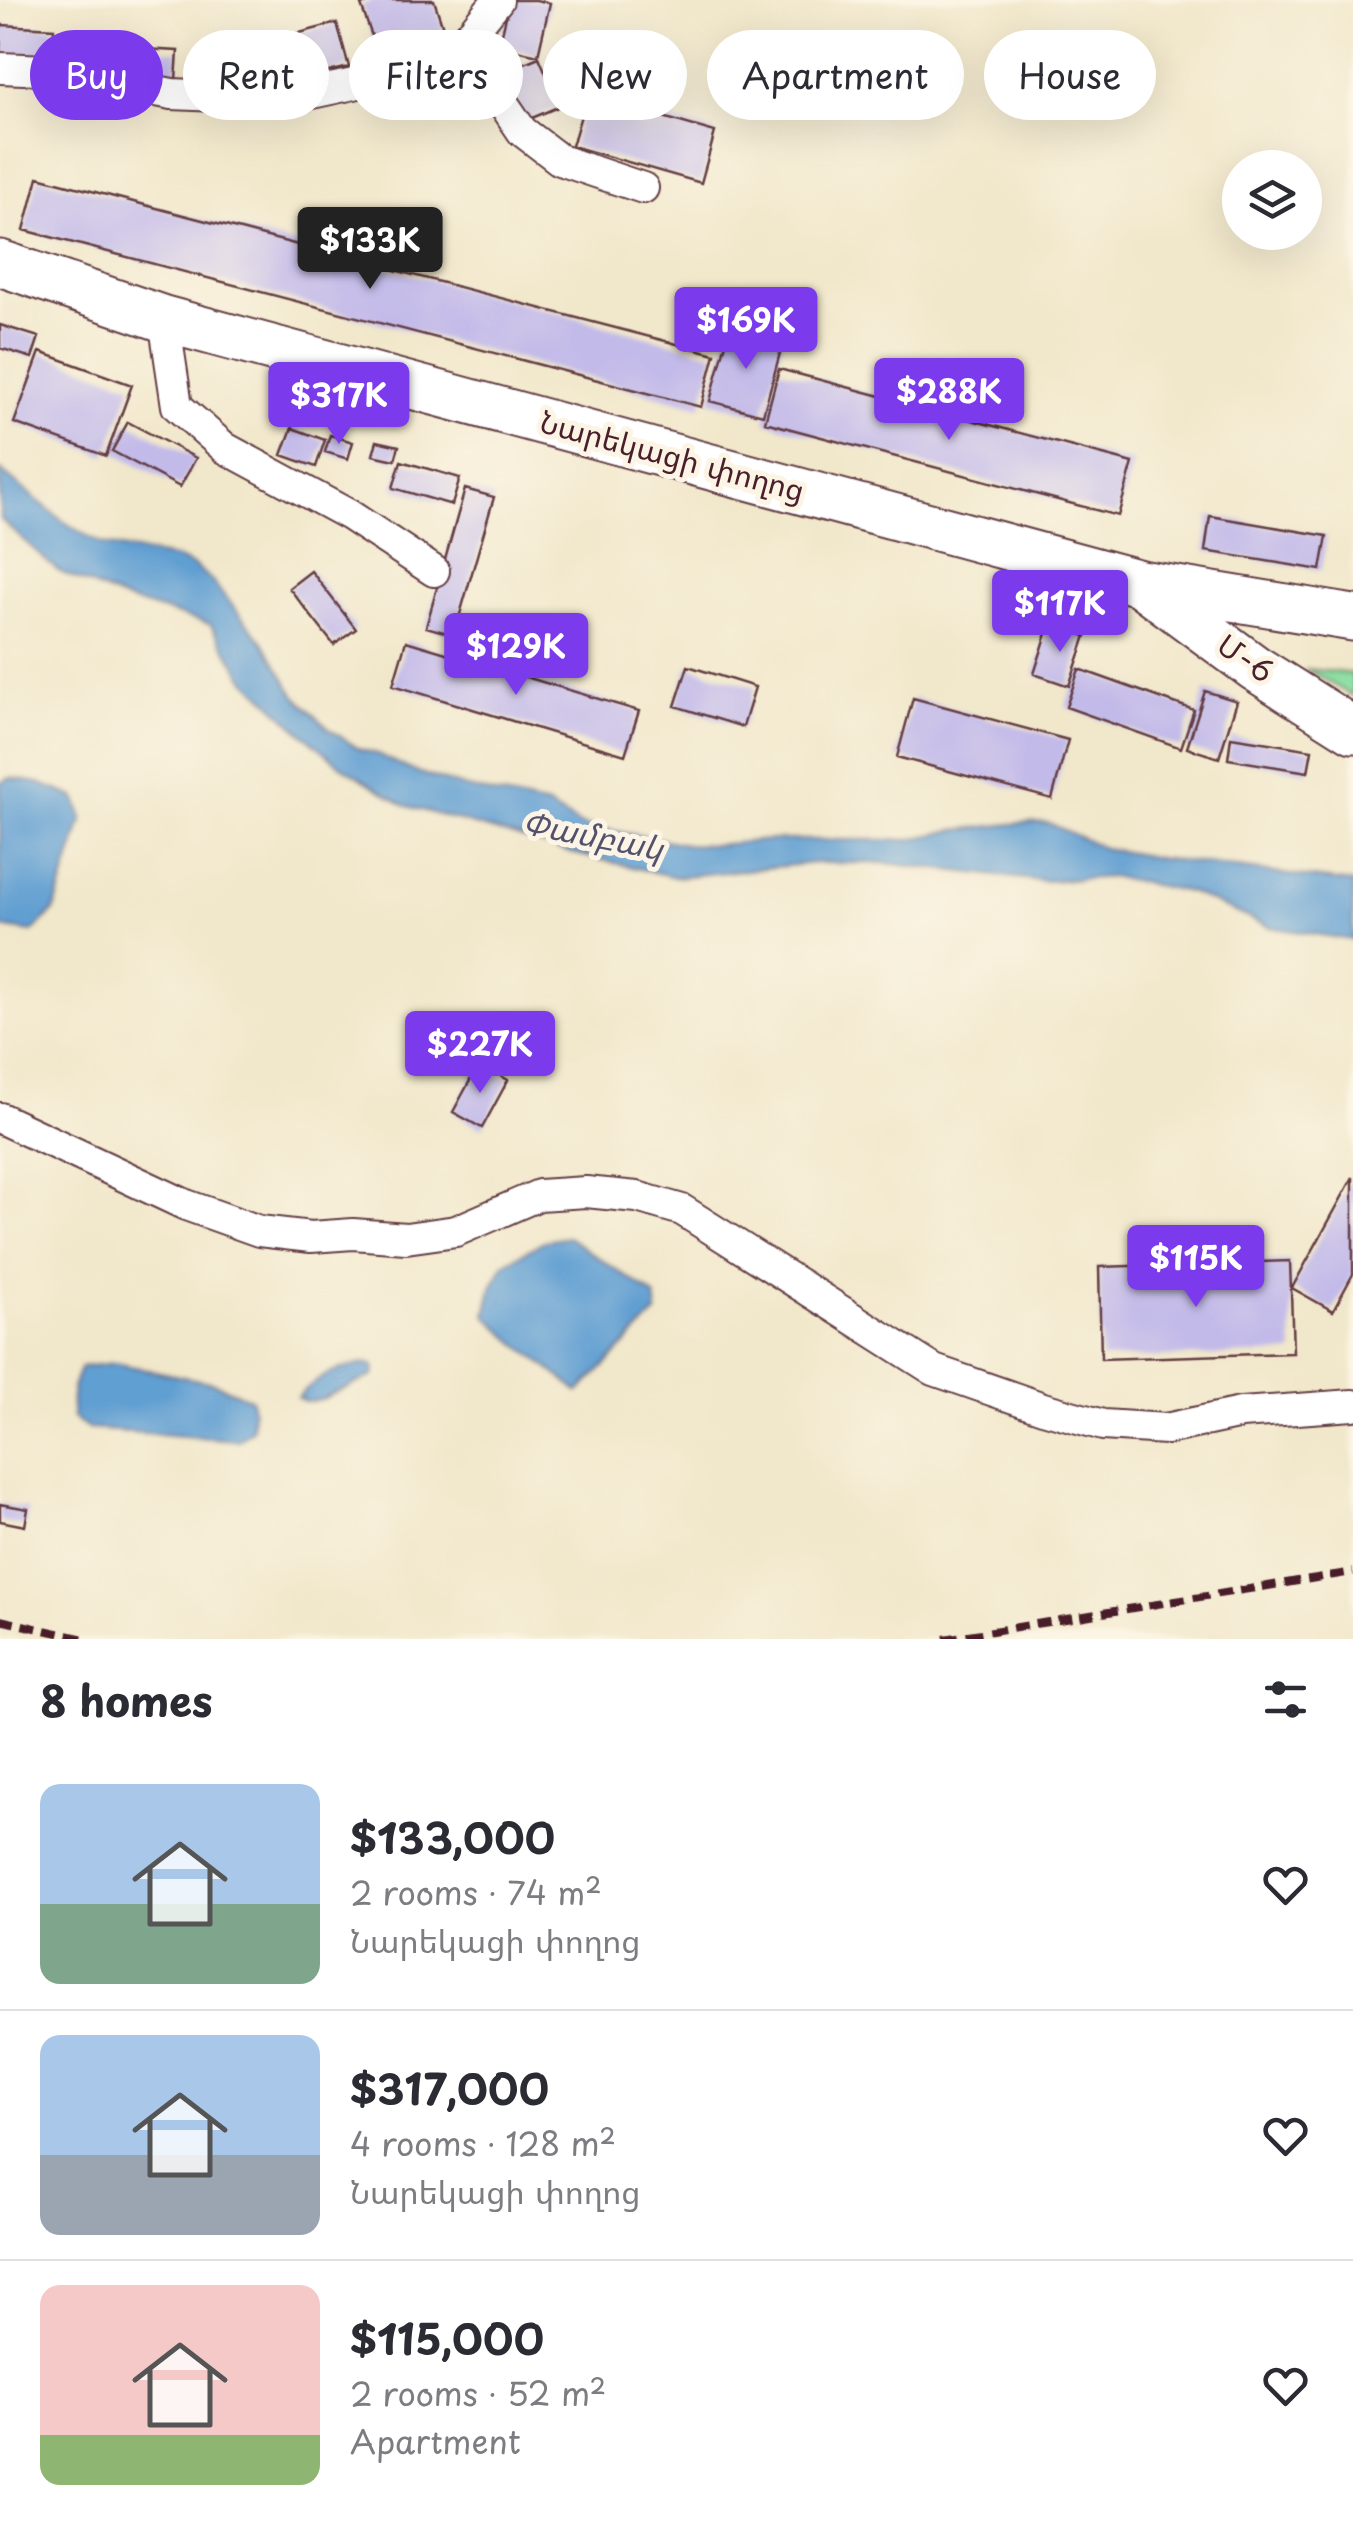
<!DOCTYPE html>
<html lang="en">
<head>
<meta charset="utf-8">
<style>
	:root { --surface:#fff; --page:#f2f2f3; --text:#2b2b33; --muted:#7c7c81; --line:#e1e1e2; --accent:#7c3aed }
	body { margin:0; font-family:"Playpen Sans","Noto Sans Armenian",sans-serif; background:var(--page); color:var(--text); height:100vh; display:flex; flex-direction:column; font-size:38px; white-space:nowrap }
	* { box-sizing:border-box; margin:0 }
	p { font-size:32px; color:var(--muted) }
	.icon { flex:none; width:55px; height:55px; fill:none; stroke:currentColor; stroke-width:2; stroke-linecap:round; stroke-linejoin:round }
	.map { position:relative; height:1639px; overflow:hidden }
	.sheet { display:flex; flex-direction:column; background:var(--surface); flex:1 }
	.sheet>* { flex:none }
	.banner { position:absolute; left:30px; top:30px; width:1295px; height:90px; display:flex; gap:20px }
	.buttons { position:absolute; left:1222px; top:150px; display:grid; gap:20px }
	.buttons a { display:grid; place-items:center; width:100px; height:100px; border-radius:50%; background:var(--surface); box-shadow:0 10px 40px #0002; font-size:50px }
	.price { position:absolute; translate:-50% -85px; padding:0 22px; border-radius:10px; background:var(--accent); color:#fff; font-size:32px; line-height:65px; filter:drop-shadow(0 2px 5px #0008) }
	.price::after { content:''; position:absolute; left:50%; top:60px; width:30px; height:22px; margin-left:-15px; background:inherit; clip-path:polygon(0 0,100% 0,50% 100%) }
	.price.on { background:#222; color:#fff }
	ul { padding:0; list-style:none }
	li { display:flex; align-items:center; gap:30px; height:250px; padding:0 40px }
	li+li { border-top:2px solid var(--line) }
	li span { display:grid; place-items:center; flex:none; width:280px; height:200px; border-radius:20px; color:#555 }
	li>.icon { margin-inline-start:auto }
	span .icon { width:120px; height:120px; fill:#fffc; stroke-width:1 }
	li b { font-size:42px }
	h2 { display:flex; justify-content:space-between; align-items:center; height:120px; padding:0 40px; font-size:42px }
	.chip { padding:0 35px; border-radius:45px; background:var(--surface); box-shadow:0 10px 40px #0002; font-size:35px; line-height:90px }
	.chip.on { background:var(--accent); color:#fff }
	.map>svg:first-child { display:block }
</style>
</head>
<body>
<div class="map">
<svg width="1353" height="1639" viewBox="0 0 1353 1639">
	<rect width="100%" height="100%" fill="#fcf5e5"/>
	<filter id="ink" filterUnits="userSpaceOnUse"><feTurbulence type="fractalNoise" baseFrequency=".01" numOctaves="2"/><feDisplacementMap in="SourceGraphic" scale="20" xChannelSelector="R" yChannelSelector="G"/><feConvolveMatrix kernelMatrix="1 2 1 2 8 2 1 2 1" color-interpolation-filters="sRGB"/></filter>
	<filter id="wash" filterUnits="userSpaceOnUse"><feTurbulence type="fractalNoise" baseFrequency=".0048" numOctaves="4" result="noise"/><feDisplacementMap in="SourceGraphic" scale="40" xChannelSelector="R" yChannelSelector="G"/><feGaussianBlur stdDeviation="2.25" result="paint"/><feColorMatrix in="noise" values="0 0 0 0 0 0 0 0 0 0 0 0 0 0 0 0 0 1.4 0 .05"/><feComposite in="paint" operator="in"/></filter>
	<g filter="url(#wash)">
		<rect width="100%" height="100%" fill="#f1e7ca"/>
		<path fill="#87dea1" stroke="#687e66" stroke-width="2.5" d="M1305 669 1353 674V696Z"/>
		<path fill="#609fd2" stroke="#555f7e" stroke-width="2.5" d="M0 470 63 521 87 536 104 545 178 559 194 566 209 578 263 642 295 695 328 728 359 749 377 754 411 770 463 787 548 806 580 825 686 844 713 845 769 840H908L954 830 1031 822 1049 823 1103 848 1158 858 1353 883V940L1269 927 1189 892 1114 877 1043 881 885 863H815L675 877 572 853 404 805 340 765 300 731 245 679 210 624 123 599 58 571 0 519Z
			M10 778 39 783 75 797 83 818 54 911 32 932 0 927V783Z
			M568 1237 655 1296 657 1313 579 1392 511 1339 486 1315 492 1287 504 1264 544 1241Z
			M115 1363 214 1383 251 1399 253 1410 252 1429 238 1440 90 1429 73 1418C70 1398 72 1385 81 1367Z
			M368 1364 374 1366 373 1376 322 1399 307 1402 298 1398C314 1377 342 1366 368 1364Z"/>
		<g id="blocks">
			<path fill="#c2bae9" d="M375 0H434L448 43 382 65 361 5Z
				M510 0H536L550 3 538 55 499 46Z
				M337 23 349 67 288 82 277 39Z
				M1 25 54 28 53 57 0 54Z
				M125 48 178 51 176 80 123 77Z
				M539 57 560 106 525 121 503 72Z
				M587 95 715 132 701 183 572 146Z
				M38 177 715 354 701 407 24 230Z
				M0 325 39 337 32 358 0 348Z
				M730 328 783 342 763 415 710 401Z
				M40 352 132 385 106 456 14 423Z
				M779 369 1133 463 1118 516 765 422Z
				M128 422 196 458 180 487 112 451Z
				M292 428 325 440 316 467 282 455Z
				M330 435 353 442 348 459 325 452Z
				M377 441 399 446 395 460 373 455Z
				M401 461 460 478 452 505 393 488Z
				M465 489 494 497 454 635 426 627Z
				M1210 516 1327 536 1321 570 1205 551Z
				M311 571 356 629 334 645 289 588Z
				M1050 624 1086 636 1069 686 1034 674Z
				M406 641 639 711 625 755 393 685Z
				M688 666 755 687 743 727 675 706Z
				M1079 669 1194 710 1181 748 1066 707Z
				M1205 691 1237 701 1219 758 1187 748Z
				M913 698 1068 740 1052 799 897 757Z
				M1231 737 1312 750 1308 772 1228 759Z
				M479 1064 508 1080 482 1128 453 1112Z
				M1353 1177V1274L1333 1311 1292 1288Z
				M1290 1261 1293 1353 1101 1359 1099 1267Z
				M0 1504 28 1509 25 1526 0 1521Z"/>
		</g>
	</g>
	<g filter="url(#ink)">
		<use href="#blocks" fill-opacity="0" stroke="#633d43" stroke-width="2.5"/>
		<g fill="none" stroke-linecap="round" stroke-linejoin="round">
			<g stroke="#633d43" stroke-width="34">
				<path id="minor" d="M459 48 482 72 522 131 560 160 643 188
					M0 68 48 70 172 94 284 99 354 84 459 48 498 0
					M164 319 177 406 225 448 349 515 434 571
					M0 1118 186 1205 259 1231 311 1237 353 1234 406 1238 456 1231 539 1195 586 1192 637 1197 682 1210 934 1370 1043 1408 1103 1425 1166 1429 1241 1413 1353 1405"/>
			</g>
			<g stroke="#633d43" stroke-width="49">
				<path id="highway" d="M0 263 164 319 1140 583 1353 618
					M1145 587 1255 668 1353 730"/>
			</g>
			<use href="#minor" stroke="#fff" stroke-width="30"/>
			<use href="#highway" stroke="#fff" stroke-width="45"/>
			<path stroke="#4a1f2b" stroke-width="8" stroke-dasharray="15 8" stroke-linecap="butt" d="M0 1620 85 1639
				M944 1639 1353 1572"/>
		</g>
	</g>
	<g text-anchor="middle" stroke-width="10" stroke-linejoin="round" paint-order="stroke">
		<g font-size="30" fill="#4a1f2b" stroke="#fcf5e5">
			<text transform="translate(672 457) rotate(15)" y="10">Նարեկացի փողոց</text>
			<text transform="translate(1245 659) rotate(35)" y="10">Մ-6</text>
		</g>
		<g font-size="32" font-style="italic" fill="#53526e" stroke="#fcf5e5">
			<text transform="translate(593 836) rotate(11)" y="11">Փամբակ</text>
		</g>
	</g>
</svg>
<div class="buttons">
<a><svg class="icon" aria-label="layers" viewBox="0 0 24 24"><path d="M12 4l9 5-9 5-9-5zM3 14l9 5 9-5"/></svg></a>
</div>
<b class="price on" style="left:370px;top:292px">$133K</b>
<b class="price" style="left:746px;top:372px">$169K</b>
<b class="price" style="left:949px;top:443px">$288K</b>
<b class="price" style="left:339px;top:447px">$317K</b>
<b class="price" style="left:1060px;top:655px">$117K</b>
<b class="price" style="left:516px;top:698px">$129K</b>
<b class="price" style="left:480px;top:1096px">$227K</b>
<b class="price" style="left:1196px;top:1310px">$115K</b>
<div class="banner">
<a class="chip on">Buy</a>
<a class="chip">Rent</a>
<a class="chip">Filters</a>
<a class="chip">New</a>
<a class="chip">Apartment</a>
<a class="chip">House</a>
</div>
</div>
<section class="sheet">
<h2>8 homes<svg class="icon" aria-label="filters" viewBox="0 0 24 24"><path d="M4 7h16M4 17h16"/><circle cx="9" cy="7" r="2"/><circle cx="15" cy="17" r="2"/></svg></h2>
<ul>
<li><span style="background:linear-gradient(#a9c7e8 60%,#7fa58c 0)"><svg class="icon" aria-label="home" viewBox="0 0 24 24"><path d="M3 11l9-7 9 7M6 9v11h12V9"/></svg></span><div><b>$133,000</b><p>2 rooms · 74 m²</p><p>Նարեկացի փողոց</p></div><svg class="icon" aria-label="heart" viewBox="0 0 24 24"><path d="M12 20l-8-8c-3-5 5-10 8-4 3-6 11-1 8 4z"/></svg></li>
<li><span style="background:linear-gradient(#a9c7e8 60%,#9aa5b1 0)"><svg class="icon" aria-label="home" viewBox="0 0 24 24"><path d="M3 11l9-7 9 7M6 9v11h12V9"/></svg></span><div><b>$317,000</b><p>4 rooms · 128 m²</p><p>Նարեկացի փողոց</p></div><svg class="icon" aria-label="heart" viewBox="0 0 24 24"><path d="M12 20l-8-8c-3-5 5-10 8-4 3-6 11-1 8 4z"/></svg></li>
<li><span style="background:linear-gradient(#f6c9c9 75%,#8fb573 0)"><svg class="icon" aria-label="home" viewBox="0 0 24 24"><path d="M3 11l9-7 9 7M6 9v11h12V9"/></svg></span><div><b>$115,000</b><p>2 rooms · 52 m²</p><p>Apartment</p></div><svg class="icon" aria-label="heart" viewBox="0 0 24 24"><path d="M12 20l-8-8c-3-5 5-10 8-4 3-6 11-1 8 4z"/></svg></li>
</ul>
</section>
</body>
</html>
